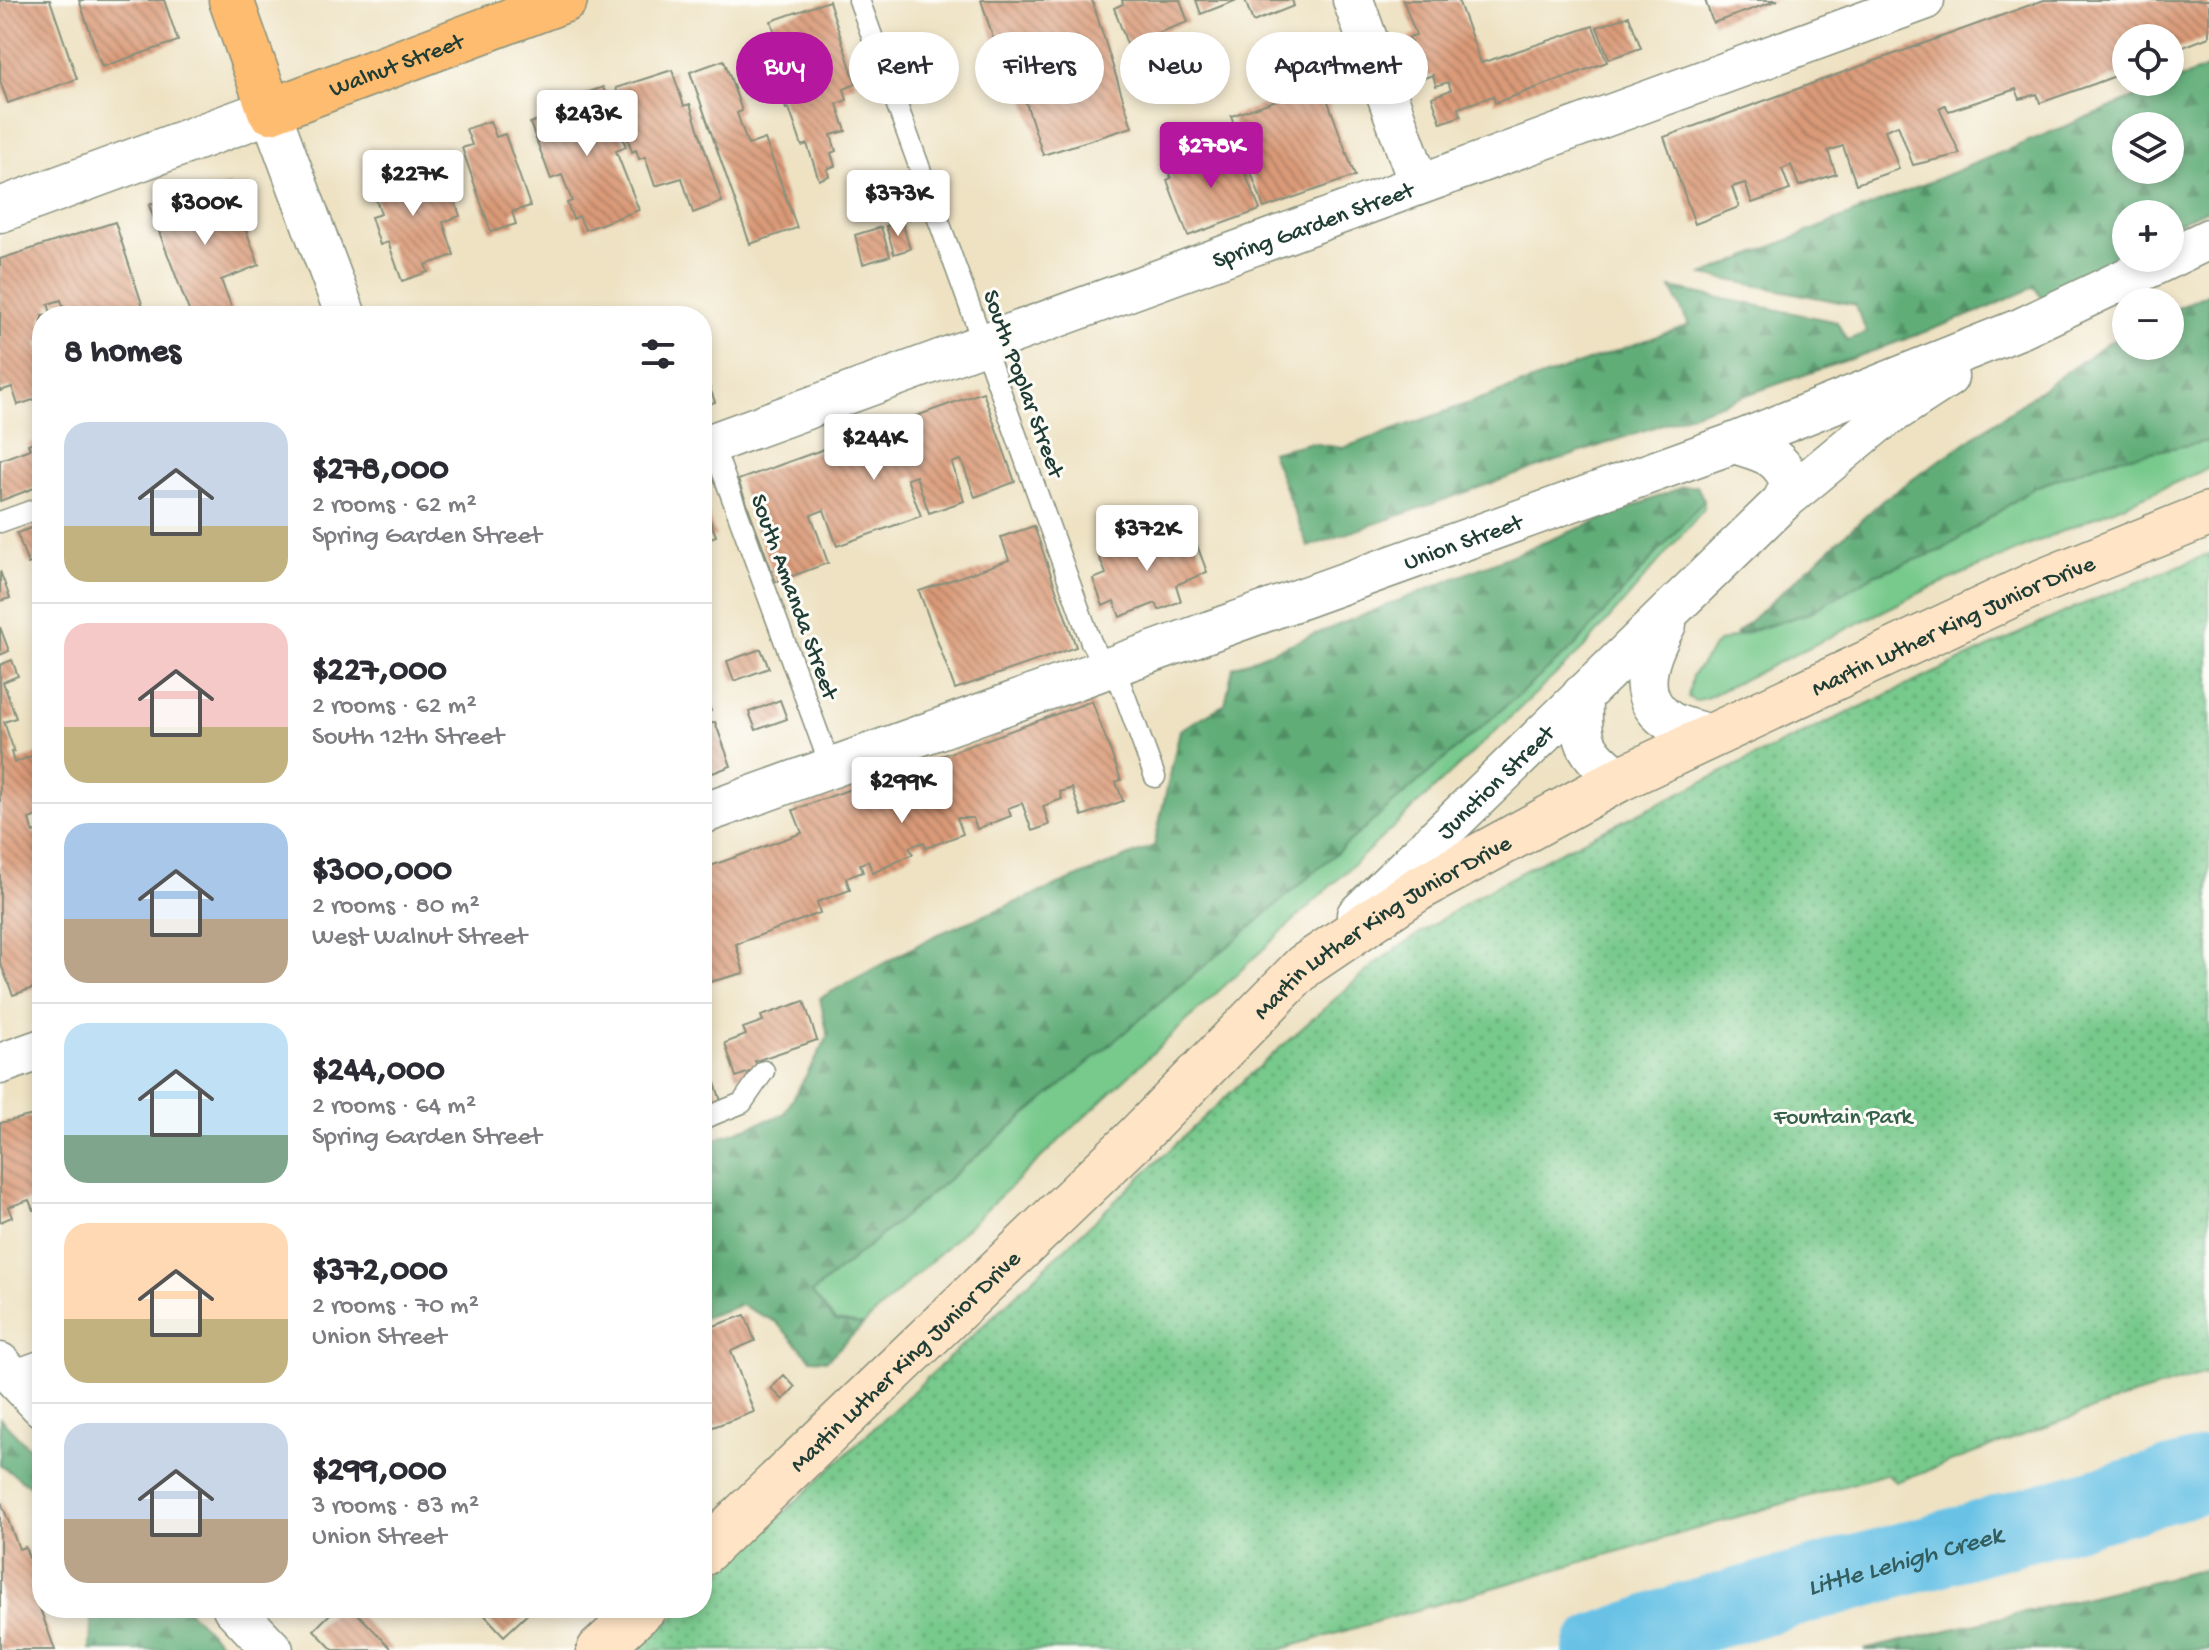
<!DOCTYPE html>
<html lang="en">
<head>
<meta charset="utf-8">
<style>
	:root { --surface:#fff; --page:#f2f2f3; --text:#2b2b33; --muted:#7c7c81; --line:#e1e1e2; --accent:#b5179e }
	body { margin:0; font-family:"Gochi Hand",sans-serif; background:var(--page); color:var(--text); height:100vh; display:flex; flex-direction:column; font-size:30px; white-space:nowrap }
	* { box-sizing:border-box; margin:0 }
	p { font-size:26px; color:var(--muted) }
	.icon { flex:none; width:44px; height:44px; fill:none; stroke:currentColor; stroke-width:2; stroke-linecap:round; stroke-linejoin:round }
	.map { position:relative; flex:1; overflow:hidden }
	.details { position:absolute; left:32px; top:306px; width:680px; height:1312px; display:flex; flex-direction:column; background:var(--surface); border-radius:32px; box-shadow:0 4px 12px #0003 }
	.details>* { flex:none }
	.banner { position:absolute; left:736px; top:32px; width:760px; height:72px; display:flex; gap:16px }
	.tools { position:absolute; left:2112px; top:24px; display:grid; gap:16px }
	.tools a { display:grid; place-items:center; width:72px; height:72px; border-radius:50%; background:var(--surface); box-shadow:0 4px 12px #0003; font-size:40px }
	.price { position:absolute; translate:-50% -68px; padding:0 18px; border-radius:8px; background:#fff; color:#222; font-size:26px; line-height:52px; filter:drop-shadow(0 2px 4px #0008) }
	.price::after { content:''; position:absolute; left:50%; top:48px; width:24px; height:18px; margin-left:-12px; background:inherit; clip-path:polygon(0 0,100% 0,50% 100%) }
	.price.active { background:var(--accent); color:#fff }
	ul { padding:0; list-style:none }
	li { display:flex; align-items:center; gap:24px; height:200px; padding:0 32px }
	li+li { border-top:2px solid var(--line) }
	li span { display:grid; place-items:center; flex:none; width:224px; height:160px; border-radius:24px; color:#555 }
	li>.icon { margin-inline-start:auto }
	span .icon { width:96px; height:96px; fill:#fffc; stroke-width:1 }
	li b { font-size:34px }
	h2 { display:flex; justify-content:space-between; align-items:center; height:96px; padding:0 32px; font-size:34px }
	.tag { padding:0 28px; border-radius:36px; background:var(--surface); box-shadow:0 4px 12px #0003; font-size:28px; line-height:72px }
	.tag.active { background:var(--accent); color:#fff }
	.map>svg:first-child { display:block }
</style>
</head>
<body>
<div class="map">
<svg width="2209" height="1650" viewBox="0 0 2209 1650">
	<defs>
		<pattern id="forest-firs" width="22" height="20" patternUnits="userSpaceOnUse" patternTransform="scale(2)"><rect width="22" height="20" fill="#61ad78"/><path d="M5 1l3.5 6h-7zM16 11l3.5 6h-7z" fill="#4f8e63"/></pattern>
		<pattern id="park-dots" width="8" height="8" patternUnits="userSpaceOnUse" patternTransform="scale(2)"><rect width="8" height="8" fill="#77c98c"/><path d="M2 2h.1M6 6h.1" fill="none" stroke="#61a473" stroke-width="1.8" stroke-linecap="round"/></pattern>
		<pattern id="building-back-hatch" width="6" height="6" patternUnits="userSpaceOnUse" patternTransform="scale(2)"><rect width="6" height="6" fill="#da9a78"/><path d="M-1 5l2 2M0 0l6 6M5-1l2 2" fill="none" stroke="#b07f63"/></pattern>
	</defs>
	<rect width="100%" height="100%" fill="#fdfcf7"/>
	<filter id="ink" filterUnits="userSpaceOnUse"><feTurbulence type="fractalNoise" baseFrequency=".0125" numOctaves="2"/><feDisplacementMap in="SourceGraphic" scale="16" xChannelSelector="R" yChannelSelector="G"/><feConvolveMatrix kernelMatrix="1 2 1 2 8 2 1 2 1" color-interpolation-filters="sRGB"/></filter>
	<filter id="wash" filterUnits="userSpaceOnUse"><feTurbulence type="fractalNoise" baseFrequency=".006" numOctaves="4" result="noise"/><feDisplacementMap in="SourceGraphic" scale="32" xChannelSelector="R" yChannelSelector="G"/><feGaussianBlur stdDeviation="1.8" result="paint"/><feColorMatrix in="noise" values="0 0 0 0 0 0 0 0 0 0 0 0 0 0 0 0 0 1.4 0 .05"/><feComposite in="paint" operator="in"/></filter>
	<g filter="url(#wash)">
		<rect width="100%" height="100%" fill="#eee2c3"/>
		<path fill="#77c98c" stroke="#4b8360" stroke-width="2" d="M2209 441V468L1928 589 1708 697 1695 701 1688 697 1692 676 1718 642 1809 613 1874 575 1942 550 2035 487 2109 460Z
			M1704 500V509L1584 648 863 1325 835 1321 812 1293 1246 931 1576 645Z"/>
		<path fill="url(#forest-firs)" stroke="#407556" stroke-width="2" fill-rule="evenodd" d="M2209 67V208L2170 227V214H2126V251L2042 298 2034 287 1981 311 1876 350 1308 547 1271 452 1309 443 1343 448 1689 325 1671 288 1837 322 1847 340 1867 333 1855 305 1703 275ZM2126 126H2170V170H2126Z
			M2209 293V441L2109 460 2035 487 1942 550 1874 575 1809 613 1735 635 1883 500 2108 343 2126 334V346H2170V312Z
			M1697 486 1704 500 1576 645 1246 931 812 1293 835 1321 863 1325 827 1360 811 1359 776 1322 741 1305 702 1318V1144L784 1114 828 1037 820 998 936 935 1154 846 1180 730 1225 704 1233 667 1682 487Z
			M0 1418 42 1461V1499L40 1493 0 1465Z
			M2209 1568V1650H1864Z
			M86 1608H186L227 1650H90L91 1622Z"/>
		<path fill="url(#park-dots)" stroke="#4b8360" stroke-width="2" d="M2209 554V1373L2119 1400 1896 1482 1885 1474 1279 1650H639L683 1608H702V1590L1247 1077 1377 962 1473 898 1555 854 1772 748 2076 607Z"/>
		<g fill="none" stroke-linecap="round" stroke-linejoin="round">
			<path stroke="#69c2e6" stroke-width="74" id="s1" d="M1600 1650 1678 1622 2209 1474"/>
		</g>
		<g id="blocks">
			<path fill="url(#building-back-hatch)" d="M0 0H50L77 79 8 103 0 81Z
				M79 0H164L178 41 102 67Z
				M981 0H1092L1132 127 1043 155 1005 38 994 41Z
				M1122 0H1180L1188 22 1127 44 1114 8 1123 4Z
				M1196 0H1237L1201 14Z
				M1245 0H1292L1294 6 1253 22Z
				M1403 0H1458L1481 63 1593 26 1607 62 1495 103 1493 96 1458 108 1461 116 1441 123 1432 97 1451 90 1448 82 1436 86 1433 75 1424 78 1409 37 1416 35Z
				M1705 0H1778L1713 23Z
				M2044 0H2209V37L2170 52V38H2126V72L2094 84 2040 103 2037 94 2020 99 2016 89 1949 111 1945 105 1939 108 1960 154 1913 165 1898 125 1885 130 1899 169 1856 184 1843 146 1828 151 1836 174 1799 186 1791 165 1782 169 1790 190 1752 203 1745 183 1732 187 1739 207 1695 224 1664 137Z
				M829 1 856 84 844 89 847 100 837 104 846 131 831 135 836 151 831 153 835 166 827 169 829 176 819 180 807 144 802 146 789 108 786 109 762 40 776 36 771 21Z
				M1629 16 1641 48 1609 59 1597 27Z
				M724 60 742 111 737 113 748 145 765 139 797 228 750 244 690 72Z
				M1308 63 1317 87 1322 85 1355 176 1264 208 1231 116 1277 100 1269 77Z
				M672 70 684 106 690 104 722 202 693 213 682 178 655 186 645 157 639 159 636 150 632 152 625 129 629 128 616 88Z
				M603 87 626 147 616 151 639 210 585 230 579 216 573 219 567 203 572 201 562 175 551 179 530 123 560 112 557 104Z
				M490 121 496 137 505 134 530 206 512 212 516 224 491 232 462 148 472 145 466 129Z
				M1233 144 1260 210 1188 236 1167 180 1171 178 1167 167Z
				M410 160 413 170 428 165 438 193 451 189 460 216 443 222 454 255 425 265 428 272 402 281 388 242 380 245 371 217 381 214 371 186 388 180 384 169Z
				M229 185 259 265 221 280 235 316H191L149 205 188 190 191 199Z
				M902 221 910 249 894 254 886 226Z
				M115 222 146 316H66L61 300 48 304 52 316H42V341L37 343 42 360V397L18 405 12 387 0 391V259Z
				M881 227 890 256 863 264 855 235Z
				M597 304 600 316H556L555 315Z
				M702 367 715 402 702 407Z
				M983 392 1015 482 975 497 961 460 957 461 952 463 964 501 929 513 916 476 907 479 921 516 837 546 824 510 811 515 828 563 776 582 738 480Z
				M42 439V485L0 501V460L30 449 28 444Z
				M702 499 716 536 702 541Z
				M42 524V569L38 560 28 564 17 533Z
				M1034 526 1076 647 955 689 919 591 1009 560 1001 537Z
				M1192 532 1207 572 1176 585 1181 601 1159 610 1156 603 1120 617 1114 601 1103 606 1093 579 1106 574 1097 551 1135 537 1139 551Z
				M0 571 10 598 0 601Z
				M0 627 9 651 0 655Z
				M761 649 769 668 734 681 727 661Z
				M12 660 18 676 3 682 16 718 4 722 14 751 11 752 14 763 42 752V814L29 819 33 833 42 830V985L13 995 0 962V665Z
				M702 689 711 711 702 714Z
				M780 700 787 719 756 730 749 712Z
				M1092 701 1121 780 1116 782 1123 801 1082 816 1072 788 1060 792 1062 799 1043 806 1049 825 1032 831 1022 803 1008 808 1011 816 977 829 973 818H957L963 834 926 848 924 842 909 847 913 854 873 873 868 861 860 864 863 872 846 878 850 890 817 902 820 913 736 944 744 973 702 984V869L802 833 793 810Z
				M715 722 731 766 702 777V727Z
				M804 1001 817 1040 755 1061 758 1069 736 1077 725 1043 746 1035 743 1028 763 1021 761 1016Z
				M707 1059 721 1101 702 1107V1061Z
				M42 1113V1207L33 1210 29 1200 8 1207 12 1217 0 1222V1123Z
				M745 1315 755 1341 731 1351 754 1412 702 1431V1330Z
				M784 1375 795 1387 783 1400 771 1388Z
				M0 1499 19 1549 25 1547 42 1593V1602L38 1603 55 1650H0Z
				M336 1608H352L393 1650H333L314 1630Z
				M478 1608H534L504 1636Z"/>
		</g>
	</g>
	<g filter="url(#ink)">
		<use href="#blocks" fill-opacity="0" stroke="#86907c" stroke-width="2"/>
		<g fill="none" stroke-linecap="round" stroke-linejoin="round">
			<g stroke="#86907c" stroke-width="23">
				<path id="service" d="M859 0 1091 642 1106 670 1121 685 1155 777
					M712 443 831 768
					M0 522 42 507
					M702 1119 742 1103 764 1071
					M9 1372 42 1360"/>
			</g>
			<g stroke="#86907c" stroke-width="43">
				<g id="minor">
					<path d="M1353 0 1419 184"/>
					<path d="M270 111 346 316"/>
					<path id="s2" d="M702 447 1924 0"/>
					<path d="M1782 502 1876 424 1948 377"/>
					<path d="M1666 624C1649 655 1631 696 1669 721 1680 728 1698 731 1711 735"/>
					<path d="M1582 695C1581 742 1582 750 1620 779"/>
					<path id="s3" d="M702 814 1734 443 2022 328 2209 239"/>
					<path id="s4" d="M1357 915 1782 502 1791 484C1780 454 1762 452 1734 443"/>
					<path d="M0 1064 42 1049"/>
					<path d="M0 1363 42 1407"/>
					<path d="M233 1608 273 1650"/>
				</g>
			</g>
			<g stroke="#86907c" stroke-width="47">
				<path id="tertiary" d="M0 210 270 111"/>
			</g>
			<g stroke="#86907c" stroke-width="47">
				<g id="secondary">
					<path id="s5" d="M702 1554 1133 1141 1304 966 1418 889 1620 779 2033 585 2209 514"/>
					<path d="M599 1650 644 1608"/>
				</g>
			</g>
			<g stroke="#86907c" stroke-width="47">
				<g id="primary">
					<path id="s6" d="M231 0 270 111 565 0"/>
				</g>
			</g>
			<use href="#service" stroke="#fff" stroke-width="20"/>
			<use href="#minor" stroke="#fff" stroke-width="40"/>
			<use href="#tertiary" stroke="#fff" stroke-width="44"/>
			<use href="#secondary" stroke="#ffe4c6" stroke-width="44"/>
			<use href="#primary" stroke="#febc70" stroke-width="44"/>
		</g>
	</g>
	<g text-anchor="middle" stroke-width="6" stroke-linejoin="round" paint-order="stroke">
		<g font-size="24" fill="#1f3d34" stroke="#fdfcf7">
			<text dy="8" stroke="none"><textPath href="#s6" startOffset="252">Walnut Street</textPath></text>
			<text dy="8" stroke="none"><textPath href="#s2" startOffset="650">Spring Garden Street</textPath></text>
			<text transform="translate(1025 383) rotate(70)" y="8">South Poplar Street</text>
			<text dy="8" stroke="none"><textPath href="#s3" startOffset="808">Union Street</textPath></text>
			<text transform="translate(796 596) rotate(70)" y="8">South Amanda Street</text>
			<text dy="8" stroke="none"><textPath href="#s5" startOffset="1576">Martin Luther King Junior Drive</textPath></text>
			<text dy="8" stroke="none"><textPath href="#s4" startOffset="192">Junction Street</textPath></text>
			<text dy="8" stroke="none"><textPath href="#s5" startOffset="928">Martin Luther King Junior Drive</textPath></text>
			<text dy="8" stroke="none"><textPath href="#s5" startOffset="280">Martin Luther King Junior Drive</textPath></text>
		</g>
		<g font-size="24" fill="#35604a" stroke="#fdfcf7">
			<text x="1843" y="1123">Fountain Park</text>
		</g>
		<g font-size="26" font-style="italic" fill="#325e60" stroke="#fdfcf7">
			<text dy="9" stroke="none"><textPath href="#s1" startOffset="318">Little Lehigh Creek</textPath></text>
		</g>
	</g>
</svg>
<div class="tools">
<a><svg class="icon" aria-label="locate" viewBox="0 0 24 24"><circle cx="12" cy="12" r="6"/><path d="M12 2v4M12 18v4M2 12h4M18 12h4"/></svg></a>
<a><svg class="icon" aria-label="layers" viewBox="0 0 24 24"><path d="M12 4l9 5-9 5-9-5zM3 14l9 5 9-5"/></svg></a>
<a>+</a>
<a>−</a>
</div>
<b class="price" style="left:587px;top:158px">$243K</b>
<b class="price active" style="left:1211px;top:190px">$278K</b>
<b class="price" style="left:413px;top:218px">$227K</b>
<b class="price" style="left:898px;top:238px">$373K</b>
<b class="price" style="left:205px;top:247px">$300K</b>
<b class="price" style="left:874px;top:482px">$244K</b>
<b class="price" style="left:1147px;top:573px">$372K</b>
<b class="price" style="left:902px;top:825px">$299K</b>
<div class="banner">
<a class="tag active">Buy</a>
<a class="tag">Rent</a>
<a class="tag">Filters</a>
<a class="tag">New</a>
<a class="tag">Apartment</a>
</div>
<section class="details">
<h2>8 homes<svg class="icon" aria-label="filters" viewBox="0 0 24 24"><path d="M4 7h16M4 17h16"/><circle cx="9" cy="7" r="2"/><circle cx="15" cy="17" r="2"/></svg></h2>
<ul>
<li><span style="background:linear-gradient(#c9d6e8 65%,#c2b280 0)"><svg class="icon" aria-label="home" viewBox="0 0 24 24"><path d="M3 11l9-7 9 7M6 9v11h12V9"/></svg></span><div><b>$278,000</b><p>2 rooms · 62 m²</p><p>Spring Garden Street</p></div></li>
<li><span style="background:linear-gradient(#f6c9c9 65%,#c2b280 0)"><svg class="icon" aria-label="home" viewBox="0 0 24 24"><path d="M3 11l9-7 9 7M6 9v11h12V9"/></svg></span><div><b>$227,000</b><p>2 rooms · 62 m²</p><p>South 12th Street</p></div></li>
<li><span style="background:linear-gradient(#a9c7e8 60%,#b9a48a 0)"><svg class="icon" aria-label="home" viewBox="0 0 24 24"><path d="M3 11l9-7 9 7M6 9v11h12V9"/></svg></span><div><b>$300,000</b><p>2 rooms · 80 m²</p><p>West Walnut Street</p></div></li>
<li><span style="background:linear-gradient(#bfe0f5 70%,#7fa58c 0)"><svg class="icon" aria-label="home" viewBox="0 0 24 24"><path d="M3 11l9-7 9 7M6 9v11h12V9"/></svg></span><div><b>$244,000</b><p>2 rooms · 64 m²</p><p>Spring Garden Street</p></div></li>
<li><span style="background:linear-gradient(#ffd9b3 60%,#c2b280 0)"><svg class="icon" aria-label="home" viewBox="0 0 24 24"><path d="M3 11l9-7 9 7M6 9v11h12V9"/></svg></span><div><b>$372,000</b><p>2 rooms · 70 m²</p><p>Union Street</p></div></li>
<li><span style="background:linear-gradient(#c9d6e8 60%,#b9a48a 0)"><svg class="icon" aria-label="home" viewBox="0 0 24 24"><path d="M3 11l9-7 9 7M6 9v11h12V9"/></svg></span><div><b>$299,000</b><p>3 rooms · 83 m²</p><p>Union Street</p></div></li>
</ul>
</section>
</div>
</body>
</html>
